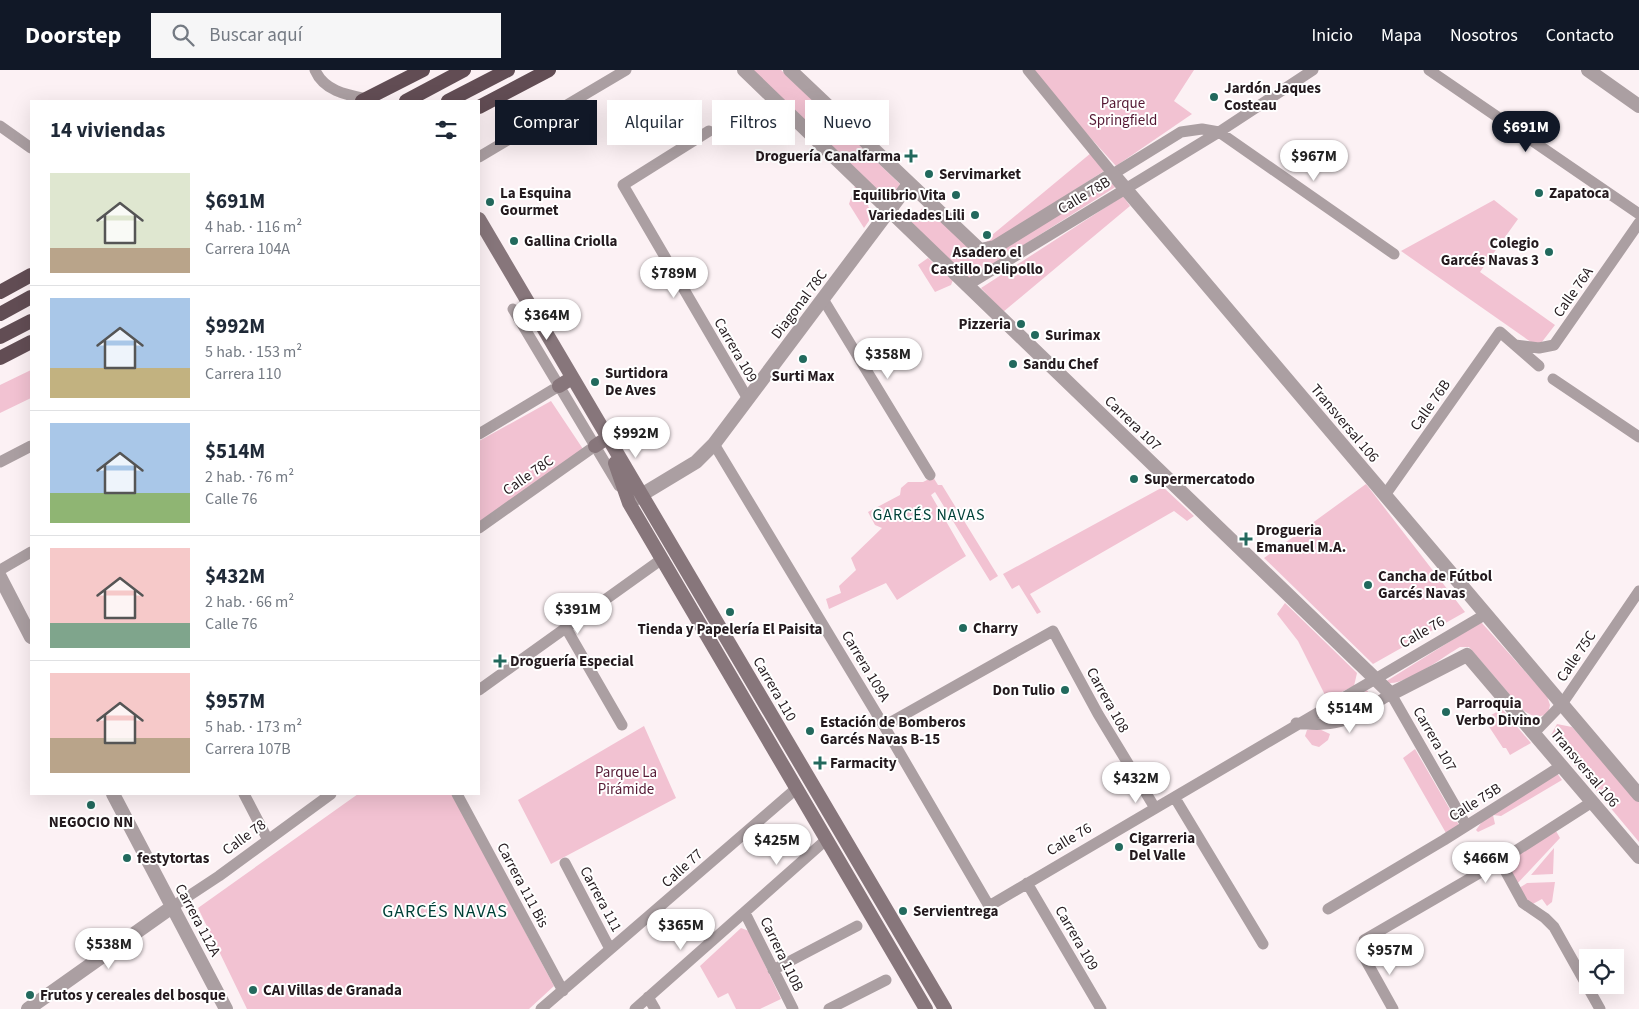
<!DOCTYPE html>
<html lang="es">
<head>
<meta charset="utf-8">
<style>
	:root { --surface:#fff; --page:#f6f6f7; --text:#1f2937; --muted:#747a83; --line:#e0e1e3; --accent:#111827 }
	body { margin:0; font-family:"Source Sans 3",sans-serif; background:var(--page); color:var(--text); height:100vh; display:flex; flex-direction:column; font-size:19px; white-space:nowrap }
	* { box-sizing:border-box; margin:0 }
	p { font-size:16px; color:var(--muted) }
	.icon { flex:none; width:28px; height:28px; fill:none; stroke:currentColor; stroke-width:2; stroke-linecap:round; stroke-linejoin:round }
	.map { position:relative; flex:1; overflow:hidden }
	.drawer { position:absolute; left:30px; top:30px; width:450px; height:695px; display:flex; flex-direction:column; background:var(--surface); border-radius:0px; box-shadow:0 5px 20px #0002 }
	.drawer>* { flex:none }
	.hud { position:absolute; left:495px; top:30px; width:475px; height:45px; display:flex; gap:10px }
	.tools { position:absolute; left:1579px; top:879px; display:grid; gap:10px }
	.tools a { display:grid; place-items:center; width:45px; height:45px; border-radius:0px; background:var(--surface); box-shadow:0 5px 20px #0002; font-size:25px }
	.price { position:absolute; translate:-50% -42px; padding:0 11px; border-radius:18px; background:#fff; color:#222; font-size:16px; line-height:32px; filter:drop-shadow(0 1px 2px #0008) }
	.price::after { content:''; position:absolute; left:50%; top:30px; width:15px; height:11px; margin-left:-8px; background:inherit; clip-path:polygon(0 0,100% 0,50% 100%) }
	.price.on { background:var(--accent); color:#fff }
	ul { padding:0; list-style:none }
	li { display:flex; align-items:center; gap:15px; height:125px; padding:0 20px }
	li+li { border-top:1px solid var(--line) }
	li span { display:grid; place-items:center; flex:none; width:140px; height:100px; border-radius:0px; color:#555 }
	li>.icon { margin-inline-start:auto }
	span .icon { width:60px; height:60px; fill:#fffc; stroke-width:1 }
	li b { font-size:21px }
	h2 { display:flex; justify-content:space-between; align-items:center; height:60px; padding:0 20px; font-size:21px }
	.pill { padding:0 18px; border-radius:0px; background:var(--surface); box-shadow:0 5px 20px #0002; font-size:18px; line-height:45px }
	.pill.on { background:var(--accent); color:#fff }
	header { display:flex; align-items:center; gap:30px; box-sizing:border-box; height:70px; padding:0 25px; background:var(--accent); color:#fff }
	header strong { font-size:24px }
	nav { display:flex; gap:28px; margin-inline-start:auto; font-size:18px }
	.search { width:350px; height:45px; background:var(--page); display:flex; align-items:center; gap:12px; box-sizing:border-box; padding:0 18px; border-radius:0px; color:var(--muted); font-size:19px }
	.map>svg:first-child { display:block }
</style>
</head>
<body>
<header>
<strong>Doorstep</strong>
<div class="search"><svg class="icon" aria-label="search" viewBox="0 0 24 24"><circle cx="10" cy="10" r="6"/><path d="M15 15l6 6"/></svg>Buscar aquí</div>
<nav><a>Inicio</a><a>Mapa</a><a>Nosotros</a><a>Contacto</a></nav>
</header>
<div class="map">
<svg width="1639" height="939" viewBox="0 0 1639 939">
	<rect width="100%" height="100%" fill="#fcf1f4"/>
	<path fill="#f2c2d2" d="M751 0H781L901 115 888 131Z
		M1029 0H1194L1174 31 1192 44 1116 96Z
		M1091 83 1104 101 989 175 986 170Z
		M1111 109 1117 116 968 210 910 152 925 135 979 186 984 189 989 188Z
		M855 116 870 131 868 136 873 145 864 158 849 134Z
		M1123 126 1130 136 1003 242 981 218Z
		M1494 130 1518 149 1480 202 1555 255 1538 277 1401 181Z
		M928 188 953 210 951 215 935 222 918 195Z
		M31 300V328L0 343V315Z
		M551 331 583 379 479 452V371Z
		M933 407 938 415H942L998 506 990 511 935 422 931 425 966 486 897 530 886 513 829 539 826 529 841 523 839 516 856 500 851 488 882 458 875 455 868 442 900 425 901 418 908 412H923Z
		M1366 414 1465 542 1373 594 1264 488Z
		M1163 417 1194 446 1187 451 1174 441 1030 524 1041 542 1037 544 1019 515 1012 519 1003 504Z
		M1285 533 1357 603 1354 616 1327 629 1298 571 1277 544Z
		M1481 552 1547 626 1550 635 1548 644C1537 648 1531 646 1523 640L1469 577H1460C1444 586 1402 619 1385 612Z
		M1367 620 1372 629 1361 638 1331 650 1328 647Z
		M1502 639 1531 673 1510 685 1506 678H1503L1484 649Z
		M1557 654 1572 657 1639 732V772L1553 669 1551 665Z
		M644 656 676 728 551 794 518 730Z
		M1317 658 1330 664 1328 670 1319 677 1312 675 1305 666 1307 660Z
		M1415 679 1459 755 1446 763 1403 688Z
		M1557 703 1562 710 1501 746 1493 745 1495 754 1478 762 1476 760 1486 746Z
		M358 724H452L554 916 529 939H247L198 838Z
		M1556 761 1560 768 1516 815 1505 792Z
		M1554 778 1553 804 1531 805Z
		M1555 812 1552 832 1547 836 1542 829 1529 836 1519 818 1527 813Z
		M741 858 749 861 781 929 760 939H736L728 923 718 928 700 896Z"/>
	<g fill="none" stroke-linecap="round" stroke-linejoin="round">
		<path stroke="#ab9fa2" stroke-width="11" d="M315 0C324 21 347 25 367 29
			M1028 0 1113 104 1181 62 1202 59 1219 62 1394 184
			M1429 0 1639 144
			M0 56 31 78
			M709 61 623 115 748 329
			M479 87 626 0
			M966 216 1219 62 1313 0
			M823 229 930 405
			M513 239 619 416
			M1515 275 1539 278 1554 275 1639 153
			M1553 309 1639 367
			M479 364 559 316
			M714 374 884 656 989 836 1486 544
			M0 392 31 376
			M1385 425 1500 262 1539 296
			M479 458 595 376
			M0 500 31 482
			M566 558 622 655
			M479 620 662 489
			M1296 653C1344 659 1352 647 1391 624L1466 755
			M884 656 1053 561 1098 644 1155 738
			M1534 663 1562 634 1639 521
			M244 724 268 770
			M457 724 563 921
			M1175 728 1263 874
			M1500 791 1523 833 1545 848 1554 857 1600 939
			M565 793 610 879
			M1027 813 1101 939
			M172 837 219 806 331 724
			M1328 839 1444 770 1561 696
			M745 843 793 939
			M773 900 857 856
			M648 927 655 939
			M541 939 797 718
			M635 939 827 769
			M829 939 886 910
			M1393 939 1364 887V870L1500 791 1592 732"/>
		<path stroke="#ab9fa2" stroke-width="14" d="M744 0 1391 624 1467 585 1639 787
			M790 0 980 180 995 177 1113 104 1639 725
			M1588 0 1639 36
			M633 430 696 392 714 374 909 114
			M0 507 31 567
			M113 724 226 939
			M28 939 172 837"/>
		<path stroke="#87767b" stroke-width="14" d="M479 149 945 939
			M559 316 572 308
			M595 376 607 368
			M615 393 629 433 926 939"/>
		<path stroke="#624d54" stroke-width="14" d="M362 31 423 0
			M406 31 464 0
			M448 31 508 0
			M479 37 549 0
			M0 222 31 205
			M0 244 31 227
			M0 267 31 251
			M0 288 31 272"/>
	</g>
	<g fill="#22695d" stroke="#fff" stroke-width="2">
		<circle cx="1214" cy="27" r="5"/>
		<path d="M908.5 78.5h5v5h5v5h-5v5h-5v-5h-5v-5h5z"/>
		<circle cx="929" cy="104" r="5"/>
		<circle cx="1539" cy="123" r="5"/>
		<circle cx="956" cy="125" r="5"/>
		<circle cx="490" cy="132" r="5"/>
		<circle cx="975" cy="145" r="5"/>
		<circle cx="987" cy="165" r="5"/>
		<circle cx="514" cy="171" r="5"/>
		<circle cx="1549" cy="182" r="5"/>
		<circle cx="1021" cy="254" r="5"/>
		<circle cx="1035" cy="265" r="5"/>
		<circle cx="803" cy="289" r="5"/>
		<circle cx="1013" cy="294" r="5"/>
		<circle cx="595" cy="312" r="5"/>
		<circle cx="1134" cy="409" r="5"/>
		<path d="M1243.5 461.5h5v5h5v5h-5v5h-5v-5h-5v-5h5z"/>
		<circle cx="1368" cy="515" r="5"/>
		<circle cx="730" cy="542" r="5"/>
		<circle cx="963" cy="558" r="5"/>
		<path d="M497.5 583.5h5v5h5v5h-5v5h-5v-5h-5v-5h5z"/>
		<circle cx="1065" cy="620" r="5"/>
		<circle cx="1446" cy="642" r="5"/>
		<circle cx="810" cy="661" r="5"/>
		<path d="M817.5 685.5h5v5h5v5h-5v5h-5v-5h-5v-5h5z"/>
		<circle cx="91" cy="735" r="5"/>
		<circle cx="1119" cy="777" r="5"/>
		<circle cx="127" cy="788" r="5"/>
		<circle cx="903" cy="841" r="5"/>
		<circle cx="253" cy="920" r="5"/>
		<circle cx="30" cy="925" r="5"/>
	</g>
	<g text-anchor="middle" stroke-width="4" stroke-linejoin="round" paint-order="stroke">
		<g font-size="15" font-weight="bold" fill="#241a1e" stroke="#fff" text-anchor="start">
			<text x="1224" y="23">Jardón Jaques<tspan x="1224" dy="17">Costeau</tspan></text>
			<text x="901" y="91" text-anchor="end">Droguería Canalfarma</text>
			<text x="939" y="109">Servimarket</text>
			<text x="500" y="128">La Esquina<tspan x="500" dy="17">Gourmet</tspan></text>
			<text x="1549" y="128">Zapatoca</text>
			<text x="946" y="130" text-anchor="end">Equilibrio Vita</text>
			<text x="965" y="150" text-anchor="end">Variedades Lili</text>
			<text x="524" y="176">Gallina Criolla</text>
			<text x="1539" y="178" text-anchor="end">Colegio<tspan x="1539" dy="17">Garcés Navas 3</tspan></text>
			<text x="987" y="187" text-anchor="middle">Asadero el<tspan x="987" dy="17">Castillo Delipollo</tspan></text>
			<text x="1011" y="259" text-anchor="end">Pizzeria</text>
			<text x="1045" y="270">Surimax</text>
			<text x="1023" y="299">Sandu Chef</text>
			<text x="605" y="308">Surtidora<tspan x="605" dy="17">De Aves</tspan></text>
			<text x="803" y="311" text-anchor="middle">Surti Max</text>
			<text x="1144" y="414">Supermercatodo</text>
			<text x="1256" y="465">Drogueria<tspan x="1256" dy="17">Emanuel M.A.</tspan></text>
			<text x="1378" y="511">Cancha de Fútbol<tspan x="1378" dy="17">Garcés Navas</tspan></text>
			<text x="973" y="563">Charry</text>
			<text x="730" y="564" text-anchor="middle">Tienda y Papelería El Paisita</text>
			<text x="510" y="596">Droguería Especial</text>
			<text x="1055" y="625" text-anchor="end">Don Tulio</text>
			<text x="1456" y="638">Parroquia<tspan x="1456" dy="17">Verbo Divino</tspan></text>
			<text x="820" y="657">Estación de Bomberos<tspan x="820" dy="17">Garcés Navas B-15</tspan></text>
			<text x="830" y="698">Farmacity</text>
			<text x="91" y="757" text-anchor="middle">NEGOCIO NN</text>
			<text x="1129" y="773">Cigarreria<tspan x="1129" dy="17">Del Valle</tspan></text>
			<text x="137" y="793">festytortas</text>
			<text x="913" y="846">Servientrega</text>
			<text x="263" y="925">CAI Villas de Granada</text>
			<text x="40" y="930">Frutos y cereales del bosque</text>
		</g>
		<g font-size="15" fill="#551934" stroke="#fff">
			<text x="1123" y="38">Parque<tspan x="1123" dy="17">Springfield</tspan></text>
			<text x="626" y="707">Parque La<tspan x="626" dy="17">Pirámide</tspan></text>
		</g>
		<g font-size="15" fill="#241a1e" stroke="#fff">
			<text transform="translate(1084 125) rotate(-31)" y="5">Calle 78B</text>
			<text transform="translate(1573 222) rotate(-55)" y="5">Calle 76A</text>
			<text transform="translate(799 234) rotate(-53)" y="5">Diagonal 78C</text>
			<text transform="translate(736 280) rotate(60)" y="5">Carrera 109</text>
			<text transform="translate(1430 335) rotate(-55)" y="5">Calle 76B</text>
			<text transform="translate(1133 353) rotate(44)" y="5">Carrera 107</text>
			<text transform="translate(1345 353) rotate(50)" y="5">Transversal 106</text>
			<text transform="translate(528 405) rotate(-35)" y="5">Calle 78C</text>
			<text transform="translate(1422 562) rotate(-30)" y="5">Calle 76</text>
			<text transform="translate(1576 586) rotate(-56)" y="5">Calle 75C</text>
			<text transform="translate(866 596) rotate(59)" y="5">Carrera 109A</text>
			<text transform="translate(775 619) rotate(60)" y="5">Carrera 110</text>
			<text transform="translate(1108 630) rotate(61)" y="5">Carrera 108</text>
			<text transform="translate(1435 669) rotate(60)" y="5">Carrera 107</text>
			<text transform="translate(1585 698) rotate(50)" y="5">Transversal 106</text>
			<text transform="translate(1475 732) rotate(-32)" y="5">Calle 75B</text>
			<text transform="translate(244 767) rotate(-36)" y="5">Calle 78</text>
			<text transform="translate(1069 769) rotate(-31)" y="5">Calle 76</text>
			<text transform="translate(682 798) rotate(-42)" y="5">Calle 77</text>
			<text transform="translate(523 815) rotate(62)" y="5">Carrera 111 Bis</text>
			<text transform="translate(601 829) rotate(62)" y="5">Carrera 111</text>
			<text transform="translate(198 850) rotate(62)" y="5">Carrera 112A</text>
			<text transform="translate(1077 868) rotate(60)" y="5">Carrera 109</text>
			<text transform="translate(782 884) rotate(64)" y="5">Carrera 110B</text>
		</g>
		<g font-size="16" letter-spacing="1" fill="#004037" stroke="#fff">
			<text x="929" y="450">GARCÉS NAVAS</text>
		</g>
		<g font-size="18" letter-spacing="1" fill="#004037" stroke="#fff">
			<text x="445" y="847">GARCÉS NAVAS</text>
		</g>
	</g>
</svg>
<div class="tools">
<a><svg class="icon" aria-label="locate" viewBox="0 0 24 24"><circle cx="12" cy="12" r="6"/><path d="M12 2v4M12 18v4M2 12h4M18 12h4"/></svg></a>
</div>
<b class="price on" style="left:1526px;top:83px">$691M</b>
<b class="price" style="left:1314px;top:112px">$967M</b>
<b class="price" style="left:674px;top:229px">$789M</b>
<b class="price" style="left:547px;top:271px">$364M</b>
<b class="price" style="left:888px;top:310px">$358M</b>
<b class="price" style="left:636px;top:389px">$992M</b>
<b class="price" style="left:578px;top:565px">$391M</b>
<b class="price" style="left:1350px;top:664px">$514M</b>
<b class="price" style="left:1136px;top:734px">$432M</b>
<b class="price" style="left:777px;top:796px">$425M</b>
<b class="price" style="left:1486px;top:814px">$466M</b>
<b class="price" style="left:681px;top:881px">$365M</b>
<b class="price" style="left:109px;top:900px">$538M</b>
<b class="price" style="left:1390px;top:906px">$957M</b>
<div class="hud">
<a class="pill on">Comprar</a>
<a class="pill">Alquilar</a>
<a class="pill">Filtros</a>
<a class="pill">Nuevo</a>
</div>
<section class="drawer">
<h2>14 viviendas<svg class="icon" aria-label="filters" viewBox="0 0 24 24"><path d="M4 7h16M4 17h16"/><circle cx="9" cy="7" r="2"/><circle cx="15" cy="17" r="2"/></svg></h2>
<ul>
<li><span style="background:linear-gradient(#dfe7d0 75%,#b9a48a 0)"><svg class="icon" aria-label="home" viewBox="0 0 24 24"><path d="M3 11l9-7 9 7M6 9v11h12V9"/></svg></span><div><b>$691M</b><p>4 hab. · 116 m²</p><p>Carrera 104A</p></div></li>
<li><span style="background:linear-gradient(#a9c7e8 70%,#c2b280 0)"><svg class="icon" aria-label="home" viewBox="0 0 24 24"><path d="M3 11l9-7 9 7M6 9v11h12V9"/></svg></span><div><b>$992M</b><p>5 hab. · 153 m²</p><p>Carrera 110</p></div></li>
<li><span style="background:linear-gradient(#a9c7e8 70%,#8fb573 0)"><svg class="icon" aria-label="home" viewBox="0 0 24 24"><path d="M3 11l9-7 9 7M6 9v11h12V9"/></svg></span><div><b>$514M</b><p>2 hab. · 76 m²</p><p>Calle 76</p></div></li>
<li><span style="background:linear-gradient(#f6c9c9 75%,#7fa58c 0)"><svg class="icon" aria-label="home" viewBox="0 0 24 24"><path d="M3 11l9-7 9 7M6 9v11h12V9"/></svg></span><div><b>$432M</b><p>2 hab. · 66 m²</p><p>Calle 76</p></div></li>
<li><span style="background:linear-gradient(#f6c9c9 65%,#b9a48a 0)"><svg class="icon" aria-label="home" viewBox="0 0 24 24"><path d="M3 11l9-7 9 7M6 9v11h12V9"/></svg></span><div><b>$957M</b><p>5 hab. · 173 m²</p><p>Carrera 107B</p></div></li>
</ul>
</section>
</div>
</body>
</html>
